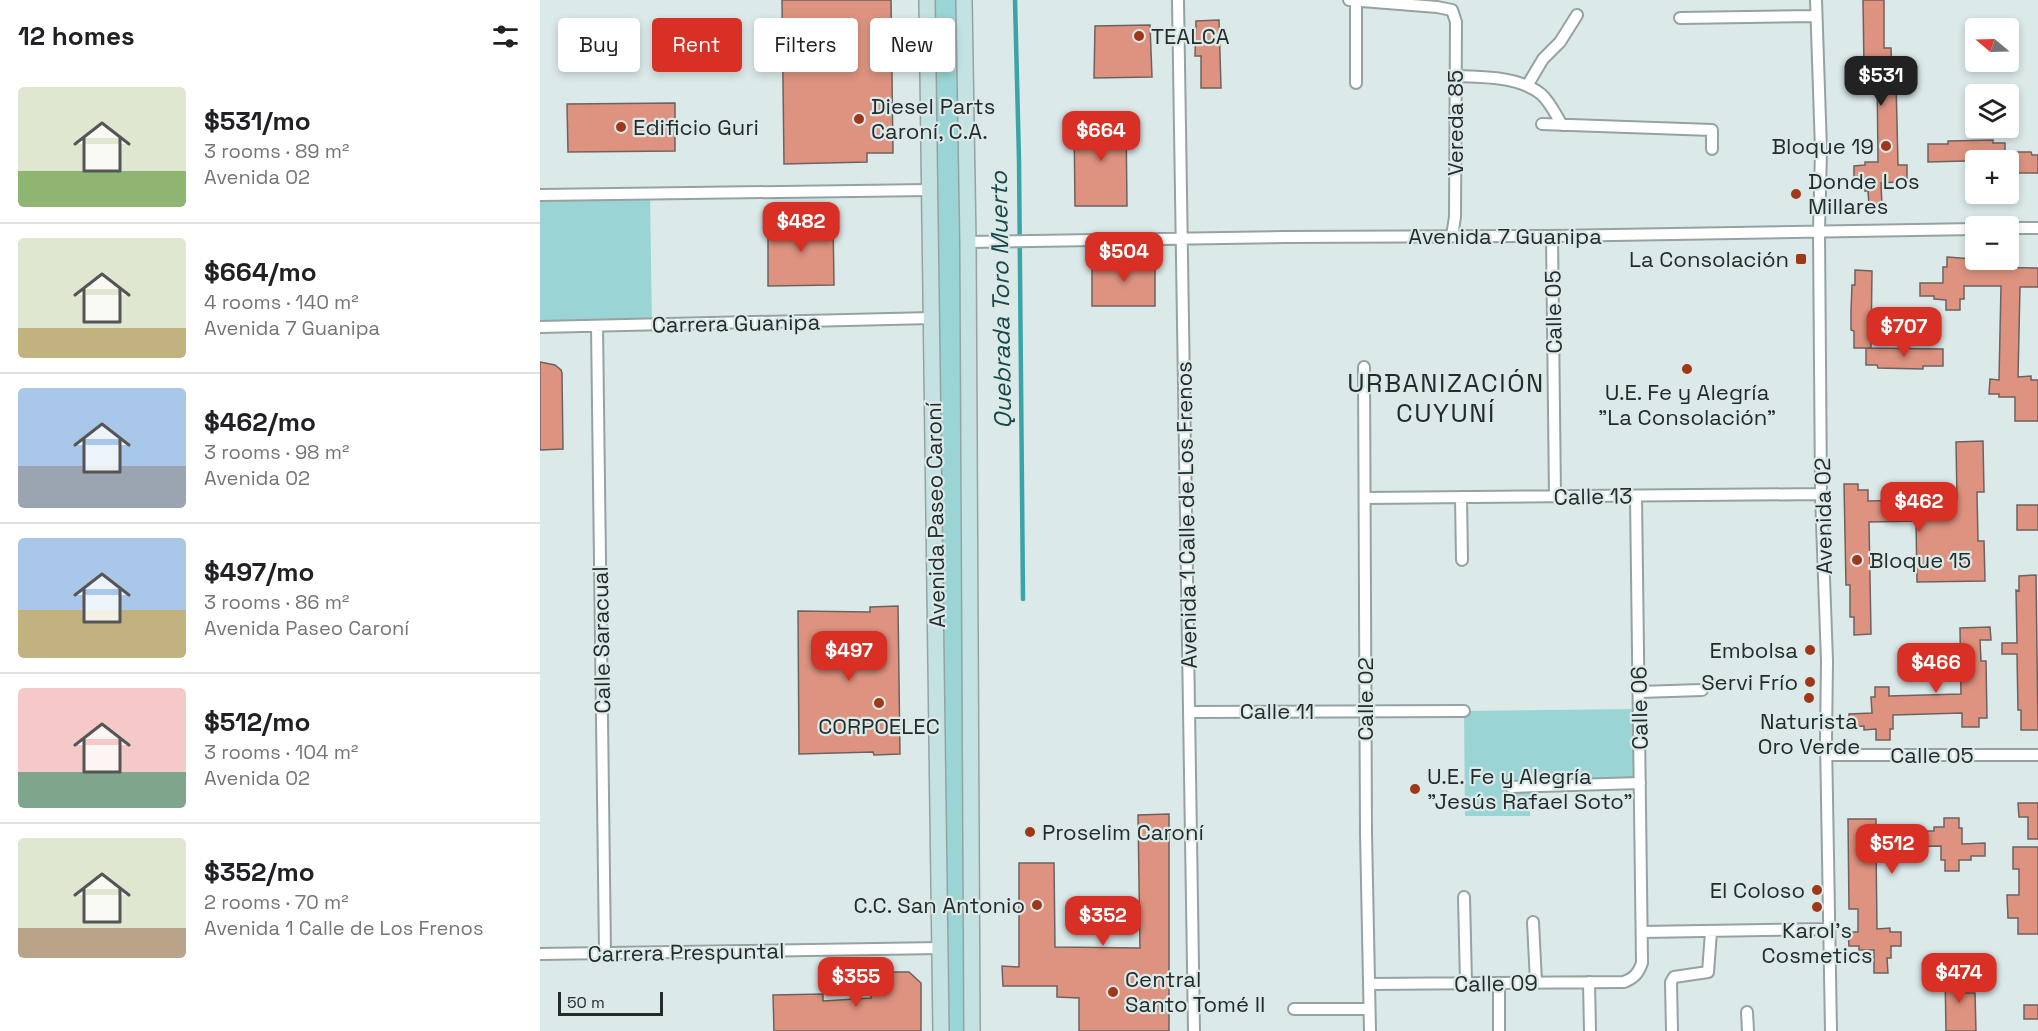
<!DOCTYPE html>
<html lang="en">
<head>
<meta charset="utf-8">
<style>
	:root { --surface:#fff; --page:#f2f2f2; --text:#202124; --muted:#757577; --line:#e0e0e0; --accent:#d93025 }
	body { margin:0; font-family:"Space Grotesk",sans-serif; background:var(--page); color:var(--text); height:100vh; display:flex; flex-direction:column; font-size:22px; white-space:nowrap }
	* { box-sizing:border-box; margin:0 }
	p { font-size:20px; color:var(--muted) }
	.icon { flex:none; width:33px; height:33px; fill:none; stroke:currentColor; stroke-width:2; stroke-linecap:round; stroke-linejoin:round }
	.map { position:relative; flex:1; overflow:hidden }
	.sheet { display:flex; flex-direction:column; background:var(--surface); width:540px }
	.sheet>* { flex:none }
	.top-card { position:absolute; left:18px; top:18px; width:570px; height:54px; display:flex; gap:12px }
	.needle { width:39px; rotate:289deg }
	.controls { position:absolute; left:1425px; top:18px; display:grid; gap:12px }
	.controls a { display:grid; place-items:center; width:54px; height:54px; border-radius:6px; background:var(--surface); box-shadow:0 3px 9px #0003; font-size:30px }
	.scale { position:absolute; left:18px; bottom:15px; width:105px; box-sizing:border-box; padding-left:6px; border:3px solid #252a2a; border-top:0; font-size:16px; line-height:21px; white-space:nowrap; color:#252a2a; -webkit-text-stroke:4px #dbe9e9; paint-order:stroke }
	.price { position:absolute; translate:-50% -51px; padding:0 14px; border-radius:12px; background:var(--accent); color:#fff; font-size:20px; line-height:39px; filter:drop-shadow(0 2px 3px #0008) }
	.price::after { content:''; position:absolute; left:50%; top:36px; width:18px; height:14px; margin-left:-9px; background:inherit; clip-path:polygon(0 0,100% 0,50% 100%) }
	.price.on { background:#222; color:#fff }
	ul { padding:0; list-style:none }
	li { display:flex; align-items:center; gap:18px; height:150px; padding:0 18px }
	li+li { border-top:2px solid var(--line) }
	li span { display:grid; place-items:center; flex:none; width:168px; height:120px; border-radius:6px; color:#555 }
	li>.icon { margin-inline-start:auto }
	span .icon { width:72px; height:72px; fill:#fffc; stroke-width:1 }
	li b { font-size:26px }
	h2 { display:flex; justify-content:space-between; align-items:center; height:72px; padding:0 18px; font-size:26px }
	.chip { padding:0 21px; border-radius:6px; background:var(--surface); box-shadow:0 3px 9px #0003; font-size:21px; line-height:54px }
	.chip.on { background:var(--accent); color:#fff }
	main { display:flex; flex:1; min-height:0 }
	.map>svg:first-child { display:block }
</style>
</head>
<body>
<main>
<section class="sheet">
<h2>12 homes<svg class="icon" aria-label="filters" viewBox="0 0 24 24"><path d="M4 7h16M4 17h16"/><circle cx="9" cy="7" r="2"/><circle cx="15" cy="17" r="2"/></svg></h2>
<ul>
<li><span style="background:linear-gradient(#dfe7d0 70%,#8fb573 0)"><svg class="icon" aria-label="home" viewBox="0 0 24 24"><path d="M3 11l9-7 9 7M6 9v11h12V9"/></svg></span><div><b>$531/mo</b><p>3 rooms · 89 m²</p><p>Avenida 02</p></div></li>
<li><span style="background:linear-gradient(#dfe7d0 75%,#c2b280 0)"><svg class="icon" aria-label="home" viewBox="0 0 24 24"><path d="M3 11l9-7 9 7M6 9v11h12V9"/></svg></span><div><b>$664/mo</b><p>4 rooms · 140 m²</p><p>Avenida 7 Guanipa</p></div></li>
<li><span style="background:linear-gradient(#a9c7e8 65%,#9aa5b1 0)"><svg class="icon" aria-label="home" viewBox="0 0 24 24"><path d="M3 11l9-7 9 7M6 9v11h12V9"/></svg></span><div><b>$462/mo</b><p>3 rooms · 98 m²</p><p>Avenida 02</p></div></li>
<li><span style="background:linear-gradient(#a9c7e8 60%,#c2b280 0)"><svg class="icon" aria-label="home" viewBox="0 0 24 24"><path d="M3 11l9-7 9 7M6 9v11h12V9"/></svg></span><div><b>$497/mo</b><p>3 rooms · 86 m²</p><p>Avenida Paseo Caroní</p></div></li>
<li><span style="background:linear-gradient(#f6c9c9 70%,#7fa58c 0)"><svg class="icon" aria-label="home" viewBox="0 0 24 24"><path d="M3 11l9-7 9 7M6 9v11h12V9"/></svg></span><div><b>$512/mo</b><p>3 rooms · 104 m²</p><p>Avenida 02</p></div></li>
<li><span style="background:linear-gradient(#dfe7d0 75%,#b9a48a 0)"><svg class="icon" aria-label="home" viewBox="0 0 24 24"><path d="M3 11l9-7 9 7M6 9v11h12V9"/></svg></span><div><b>$352/mo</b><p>2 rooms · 70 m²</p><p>Avenida 1 Calle de Los Frenos</p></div></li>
</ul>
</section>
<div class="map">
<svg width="1498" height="1031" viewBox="0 0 1498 1031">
	<rect width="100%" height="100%" fill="#dbe9e9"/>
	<path fill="#9bd4d4" d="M387 0H424L432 1031H401Z
		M110 194 112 325 0 327V195Z
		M1099 709 1100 783 990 786V816H925L924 711Z"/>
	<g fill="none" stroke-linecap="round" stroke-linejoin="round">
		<path stroke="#3aa4a6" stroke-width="4.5" d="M475 0 479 160 483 599"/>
	</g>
	<path fill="#dd937f" stroke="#6d625f" stroke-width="1.5" d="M242 0H351L353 153H327V162L244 164Z
		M1323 0H1344V48H1351L1352 81H1356L1358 165H1367V179H1357V182L1341 183 1342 206H1329L1328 191H1325V180H1314V166L1325 165V162H1338L1337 69H1324Z
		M679 20 681 88H661V56H655L656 21Z
		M610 25 612 77 554 78 555 26Z
		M135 103V151L28 152 27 104Z
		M586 118 587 206H535L534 119Z
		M1453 140V143H1465V160L1388 162V144H1408V141Z
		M1468 152H1491L1492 155H1498V173H1468Z
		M228 220H293L294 285 228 286Z
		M1407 257 1446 260V267L1498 268V287H1480L1478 377 1491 376V380H1498V421H1475V397H1459V394H1449L1450 379 1459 380 1461 286H1424V299H1420V310H1406V300L1394 299V296H1380V283H1403V267H1407Z
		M615 260V306H552V261Z
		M1315 270 1332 271 1331 348H1314V331L1311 330V311L1312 285H1315Z
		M1326 348 1403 349V366H1383V369L1338 368 1337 365H1326Z
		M0 362 15 365 21 370 22 373 23 449 0 450Z
		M1443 441 1444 492H1437L1438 541H1444L1445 581 1377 582 1376 521 1329 522 1331 634 1314 635V617H1310V585H1306L1304 484H1318V490H1328V501L1417 499 1416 442Z
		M1477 505H1498V530H1477Z
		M1496 575 1498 730H1481V710H1478L1477 654H1462V643H1477L1476 590 1479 591V576Z
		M358 606 360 754 334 755 333 752 259 754 258 611 330 612V607Z
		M1450 627 1451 640H1440L1441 661H1446L1447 718H1439V727H1422V713L1353 715V729H1350V740H1336V729L1324 730V726L1309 727V714L1332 713 1331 697H1335V687H1349V696L1421 694 1420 628Z
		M1478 803H1498V839H1488V817H1479Z
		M629 814V1031H539V998L517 997V986H463L462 966 479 967V863H514L515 947 600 948 598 815Z
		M1404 818H1419V828H1422V844L1445 843V856H1431V860H1419V871H1405V860H1401V846L1336 847 1337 929 1350 928V932H1361V946H1351V958H1347L1348 973H1334V950H1319V946H1309L1308 932H1318V909H1309L1308 819H1336V828H1371V831H1394V827H1404Z
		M1473 847H1498V934H1478V918H1468L1467 895H1479V869H1473Z
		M1422 971V980H1426V993H1435L1436 1031H1406L1405 972Z
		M330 972H369L381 983V1031H234L233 995 283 994V1001L331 998Z
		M1484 1005H1498V1019H1484Z"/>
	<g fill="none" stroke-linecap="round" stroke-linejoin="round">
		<g stroke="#95a2a2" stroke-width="14">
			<path id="street" d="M638 0 654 1031
				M809 0 897 7 912 10 916 22 915 217 912 236
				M1276 0 1281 150 1279 231 1281 494 1287 661 1286 740 1291 1031
				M1140 18 1276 16
				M915 76C943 77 978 76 1001 94 1010 102 1016 115 1022 125
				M816 83V1L818 0
				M987 86 1003 59 1020 42 1037 15
				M1002 124 1172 130V149
				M0 195 389 190
				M1468 228H1498
				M1012 236 1015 496
				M428 242 745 237 1012 236 1436 229
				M57 326 65 953
				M0 327 392 318
				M824 367 826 833 830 1031
				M921 497 922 560
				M825 498 1281 494
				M1099 692 1162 690
				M649 712 924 711
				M1286 755H1498
				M971 787 1100 783
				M924 897 926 983
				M993 922 996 982
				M1102 932 1289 929
				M0 954 400 948
				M1049 982 1050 1031
				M959 983V1031
				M829 984 1084 982C1094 978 1098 974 1102 963L1096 496
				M754 1009H829
				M1207 1012 1208 1031
				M1132 1031 1131 982 1134 977 1168 972 1171 932"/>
		</g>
		<g stroke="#95a2a2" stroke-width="18">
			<path id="secondary" d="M387 0 401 1031
				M424 0 428 242 432 1031"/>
		</g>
		<use href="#street" stroke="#fff" stroke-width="10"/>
		<use href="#secondary" stroke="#c5e2e3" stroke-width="15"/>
	</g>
	<g fill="#9f3719" stroke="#dbe9e9" stroke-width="2">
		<circle cx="599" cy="36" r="6"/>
		<circle cx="319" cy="119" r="6"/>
		<circle cx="81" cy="127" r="6"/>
		<circle cx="1346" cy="146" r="6"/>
		<circle cx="1256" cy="194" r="6"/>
		<rect x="1255" y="253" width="12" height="12" rx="3"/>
		<circle cx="1147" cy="369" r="6"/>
		<circle cx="1317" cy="560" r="6"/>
		<circle cx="1270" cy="650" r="6"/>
		<circle cx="1270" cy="682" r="6"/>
		<circle cx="1269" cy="698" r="6"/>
		<circle cx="339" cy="703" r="6"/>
		<circle cx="875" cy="789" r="6"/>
		<circle cx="490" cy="832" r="6"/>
		<circle cx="1277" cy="890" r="6"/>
		<circle cx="497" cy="905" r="6"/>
		<circle cx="1277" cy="907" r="6"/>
		<circle cx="573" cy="992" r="6"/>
	</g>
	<g text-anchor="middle" stroke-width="4.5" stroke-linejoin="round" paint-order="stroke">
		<g font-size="22" fill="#252a2a" stroke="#dbe9e9" text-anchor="start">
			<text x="611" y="44">TEALCA</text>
			<text x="331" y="114">Diesel Parts<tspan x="331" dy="25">Caroní, C.A.</tspan></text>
			<text x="93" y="135">Edificio Guri</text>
			<text x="1334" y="154" text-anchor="end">Bloque 19</text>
			<text x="1268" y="189">Donde Los<tspan x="1268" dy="25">Millares</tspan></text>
			<text x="1249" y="267" text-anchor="end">La Consolación</text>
			<text x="1147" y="400" text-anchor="middle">U.E. Fe y Alegría<tspan x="1147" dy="25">"La Consolación"</tspan></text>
			<text x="1329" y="568">Bloque 15</text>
			<text x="1258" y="658" text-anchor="end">Embolsa</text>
			<text x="1258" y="690" text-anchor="end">Servi Frío</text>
			<text x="1269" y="729" text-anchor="middle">Naturista<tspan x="1269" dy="25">Oro Verde</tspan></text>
			<text x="339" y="734" text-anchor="middle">CORPOELEC</text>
			<text x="887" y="784">U.E. Fe y Alegría<tspan x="887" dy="25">"Jesús Rafael Soto"</tspan></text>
			<text x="502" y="840">Proselim Caroní</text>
			<text x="1265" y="898" text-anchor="end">El Coloso</text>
			<text x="485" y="913" text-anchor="end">C.C. San Antonio</text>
			<text x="1277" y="938" text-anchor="middle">Karol's<tspan x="1277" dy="25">Cosmetics</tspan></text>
			<text x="585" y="987">Central<tspan x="585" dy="25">Santo Tomé II</tspan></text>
		</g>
		<g font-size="22" fill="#252a2a" stroke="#dbe9e9">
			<text transform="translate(915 123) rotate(-90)" y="8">Vereda 85</text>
			<text x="965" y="244">Avenida 7 Guanipa</text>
			<text transform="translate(1013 312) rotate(-91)" y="8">Calle 05</text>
			<text transform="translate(196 323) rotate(-1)" y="8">Carrera Guanipa</text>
			<text transform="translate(1053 496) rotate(-1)" y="8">Calle 13</text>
			<text transform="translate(395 515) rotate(-91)" y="8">Avenida Paseo Caroní</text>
			<text transform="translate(646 515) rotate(-91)" y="8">Avenida 1 Calle de Los Frenos</text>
			<text transform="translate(1283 516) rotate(-91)" y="8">Avenida 02</text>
			<text transform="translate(61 640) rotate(-91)" y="8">Calle Saracual</text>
			<text transform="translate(825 699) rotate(-90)" y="8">Calle 02</text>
			<text transform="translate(1099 708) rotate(-91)" y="8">Calle 06</text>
			<text x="737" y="719">Calle 11</text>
			<text x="1392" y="763">Calle 05</text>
			<text transform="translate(146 952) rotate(-1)" y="8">Carrera Prespuntal</text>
			<text transform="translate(956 983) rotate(-1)" y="8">Calle 09</text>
		</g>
		<g font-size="24" font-style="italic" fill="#194849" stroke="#dbe9e9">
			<text transform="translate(461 300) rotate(-91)" y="8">Quebrada Toro Muerto</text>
		</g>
		<g font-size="26" letter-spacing="1.5" fill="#252a2a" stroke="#dbe9e9">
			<text x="906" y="392">URBANIZACIÓN<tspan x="906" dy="30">CUYUNÍ</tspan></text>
		</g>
	</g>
</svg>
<div class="controls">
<a><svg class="needle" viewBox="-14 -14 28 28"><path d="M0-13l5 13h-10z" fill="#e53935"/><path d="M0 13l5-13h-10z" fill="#757577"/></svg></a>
<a><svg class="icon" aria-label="layers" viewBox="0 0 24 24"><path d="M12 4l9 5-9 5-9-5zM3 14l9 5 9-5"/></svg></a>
<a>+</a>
<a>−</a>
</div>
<div class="scale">50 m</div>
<b class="price on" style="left:1341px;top:107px">$531</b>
<b class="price" style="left:561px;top:162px">$664</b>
<b class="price" style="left:261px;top:253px">$482</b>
<b class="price" style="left:584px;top:283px">$504</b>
<b class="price" style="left:1364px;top:358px">$707</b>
<b class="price" style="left:1379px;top:533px">$462</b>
<b class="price" style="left:309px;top:682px">$497</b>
<b class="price" style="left:1396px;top:694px">$466</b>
<b class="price" style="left:1352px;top:875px">$512</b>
<b class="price" style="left:563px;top:947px">$352</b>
<b class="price" style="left:1419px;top:1004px">$474</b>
<b class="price" style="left:316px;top:1008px">$355</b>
<div class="top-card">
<a class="chip">Buy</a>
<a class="chip on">Rent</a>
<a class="chip">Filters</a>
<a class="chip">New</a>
</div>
</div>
</main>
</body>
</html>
